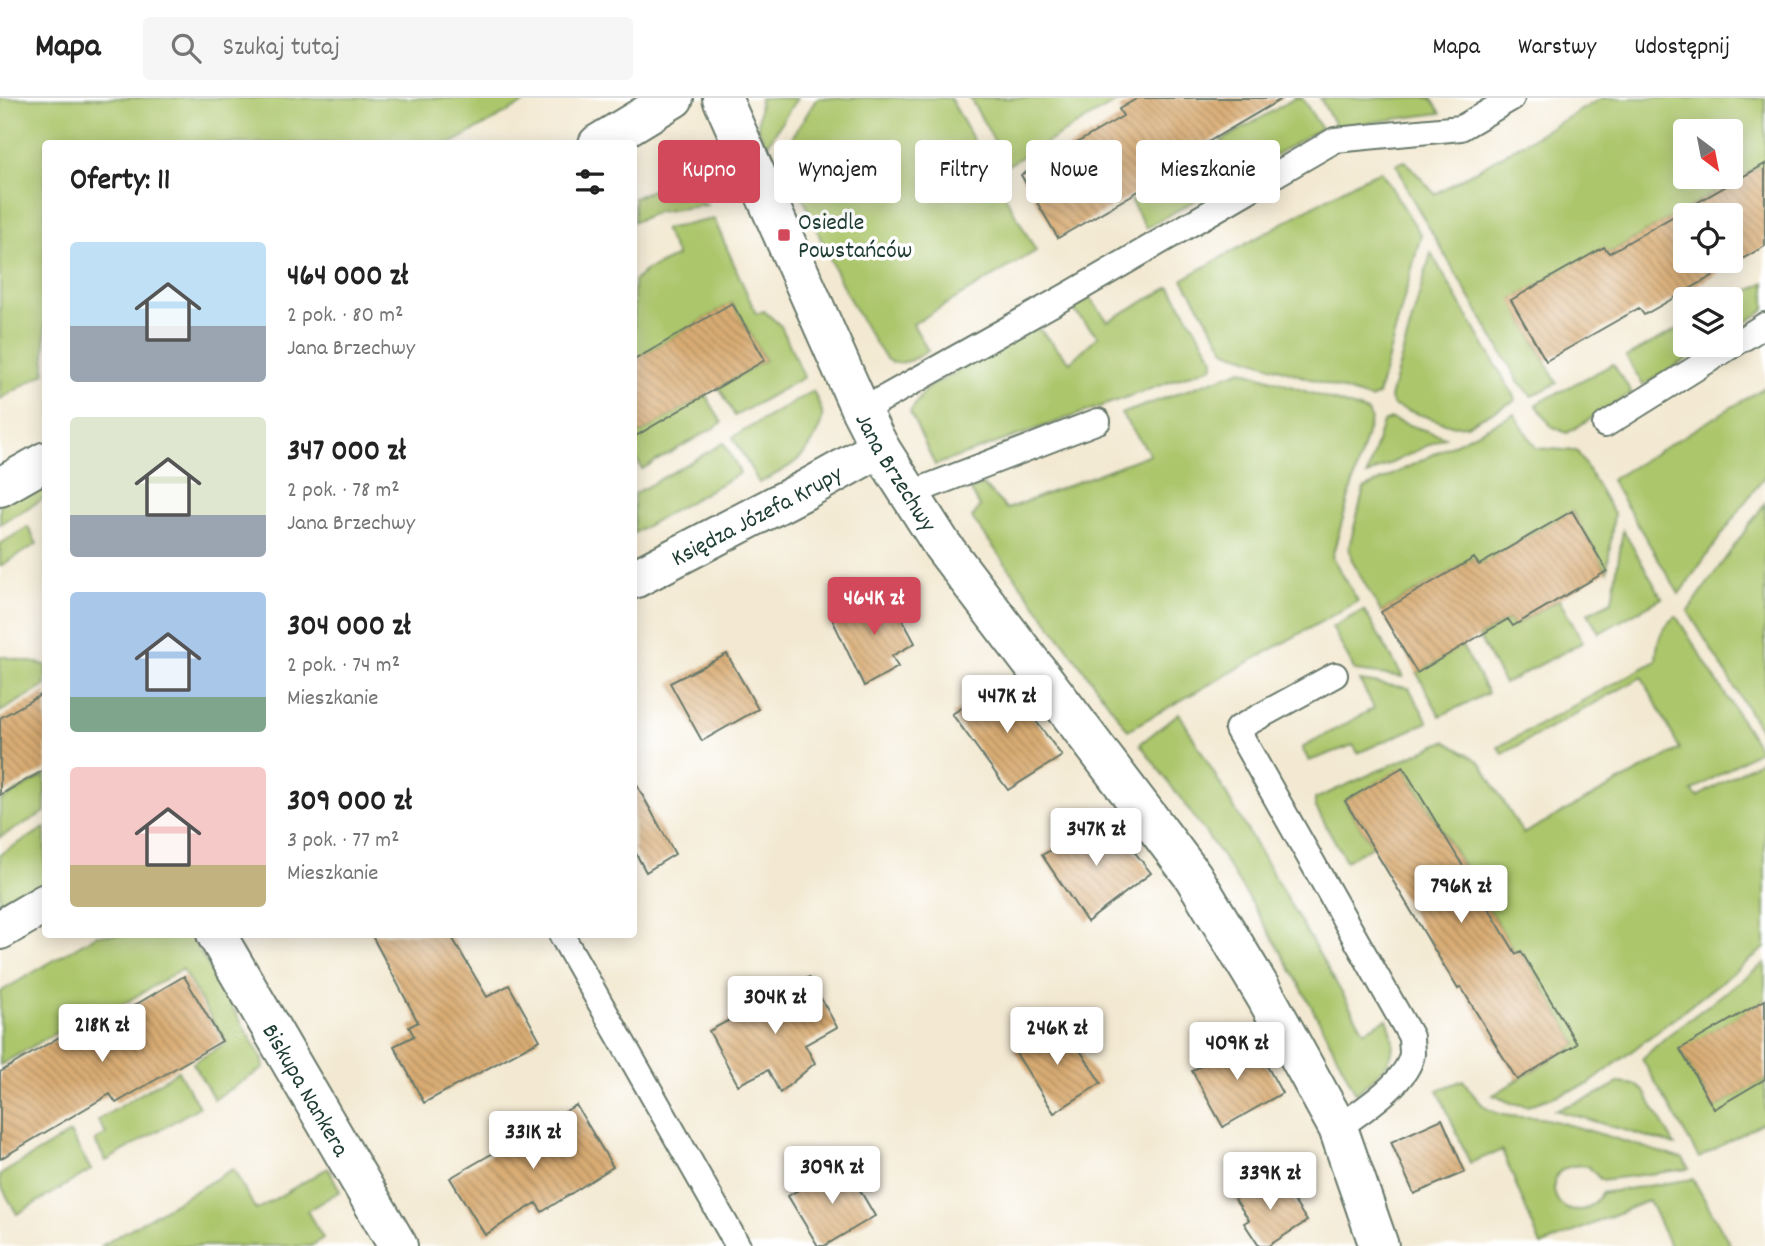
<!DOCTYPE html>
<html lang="pl">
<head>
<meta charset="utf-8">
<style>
	:root { --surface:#fff; --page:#f6f6f6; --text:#222; --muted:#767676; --line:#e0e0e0; --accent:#d1495b }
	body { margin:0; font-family:Dekko,sans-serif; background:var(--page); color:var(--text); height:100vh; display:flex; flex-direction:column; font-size:26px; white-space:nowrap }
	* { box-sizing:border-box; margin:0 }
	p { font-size:23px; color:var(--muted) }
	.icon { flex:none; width:38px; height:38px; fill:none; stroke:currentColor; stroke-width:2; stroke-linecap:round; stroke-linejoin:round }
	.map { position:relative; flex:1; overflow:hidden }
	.drawer { position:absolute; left:42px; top:42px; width:595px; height:798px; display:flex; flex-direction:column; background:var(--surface); border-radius:7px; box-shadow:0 4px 18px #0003 }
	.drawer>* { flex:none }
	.hud { position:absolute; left:658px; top:42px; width:665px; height:63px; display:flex; gap:14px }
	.needle { width:46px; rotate:148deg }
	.fabs { position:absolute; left:1673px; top:21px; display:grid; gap:14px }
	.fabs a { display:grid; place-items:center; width:70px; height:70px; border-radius:7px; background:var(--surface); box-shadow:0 4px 18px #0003; font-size:35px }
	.price { position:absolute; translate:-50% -60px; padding:0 16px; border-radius:7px; background:#fff; color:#222; font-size:23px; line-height:46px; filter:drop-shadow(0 2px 4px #0008) }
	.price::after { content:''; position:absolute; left:50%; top:42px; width:21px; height:16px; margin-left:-10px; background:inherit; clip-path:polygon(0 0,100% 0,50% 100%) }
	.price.on { background:var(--accent); color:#fff }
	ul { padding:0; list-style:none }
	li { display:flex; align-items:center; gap:21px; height:175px; padding:0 28px }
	li span { display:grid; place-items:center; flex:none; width:196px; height:140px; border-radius:7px; color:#555 }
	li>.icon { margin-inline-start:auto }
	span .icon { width:84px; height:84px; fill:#fffc; stroke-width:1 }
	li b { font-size:30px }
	h2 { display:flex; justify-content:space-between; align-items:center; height:84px; padding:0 28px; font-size:30px }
	.chip { padding:0 24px; border-radius:7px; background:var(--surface); box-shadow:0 4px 18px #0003; font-size:24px; line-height:63px }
	.chip.on { background:var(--accent); color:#fff }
	header { display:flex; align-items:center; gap:42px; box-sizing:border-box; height:98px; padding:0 35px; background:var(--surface); border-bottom:2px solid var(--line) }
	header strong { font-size:33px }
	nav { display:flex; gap:38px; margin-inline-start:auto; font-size:24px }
	.search { width:490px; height:63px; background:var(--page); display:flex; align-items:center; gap:18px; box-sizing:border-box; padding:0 24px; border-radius:7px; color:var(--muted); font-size:26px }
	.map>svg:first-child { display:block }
</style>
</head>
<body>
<header>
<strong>Mapa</strong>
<div class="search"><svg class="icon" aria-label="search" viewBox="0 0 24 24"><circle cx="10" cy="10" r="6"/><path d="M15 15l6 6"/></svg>Szukaj tutaj</div>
<nav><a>Mapa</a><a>Warstwy</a><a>Udostępnij</a></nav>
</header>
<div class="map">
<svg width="1765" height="1148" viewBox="0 0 1765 1148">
	<defs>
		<pattern id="building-back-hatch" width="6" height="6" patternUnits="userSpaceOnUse" patternTransform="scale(1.75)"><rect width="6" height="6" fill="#d9ac73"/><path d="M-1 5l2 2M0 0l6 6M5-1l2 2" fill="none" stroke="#af8d5f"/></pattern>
	</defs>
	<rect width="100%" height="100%" fill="#fff"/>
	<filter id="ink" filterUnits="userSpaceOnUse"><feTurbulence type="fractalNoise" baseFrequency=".0143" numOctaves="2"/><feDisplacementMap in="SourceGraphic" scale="14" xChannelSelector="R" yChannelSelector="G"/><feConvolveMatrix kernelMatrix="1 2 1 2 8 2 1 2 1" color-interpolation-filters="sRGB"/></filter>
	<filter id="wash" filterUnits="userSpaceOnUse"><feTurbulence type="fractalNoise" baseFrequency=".00686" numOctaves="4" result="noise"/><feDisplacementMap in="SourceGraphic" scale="28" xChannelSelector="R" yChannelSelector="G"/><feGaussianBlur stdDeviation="1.57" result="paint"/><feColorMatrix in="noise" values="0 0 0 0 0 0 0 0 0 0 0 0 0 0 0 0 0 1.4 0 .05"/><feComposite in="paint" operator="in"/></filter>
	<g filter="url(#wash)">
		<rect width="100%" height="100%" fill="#f3e9d2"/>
		<path fill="#acc66c" stroke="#668250" stroke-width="2" fill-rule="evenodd" d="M0 0H533L452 45 46 46 45 275 0 301Z
			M760 0H797L766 49 758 30Z
			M817 0H950L1036 153 913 226 928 253C916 260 901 270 887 262 841 199 815 125 783 54Z
			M970 0H1123L1008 67Z
			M1295 0H1302L1321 30 1241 77 1221 43Z
			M1320 0H1431L1441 15 1336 29Z
			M1602 0H1765V66L1609 155 1604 150 1512 202 1557 285 1532 298 1520 286 1409 95 1397 66 1405 63 1435 96ZM1685 33H1731V79H1685Z
			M1207 52 1226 85 1146 130 1131 103 1168 81 1167 76Z
			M1381 73 1421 137 1378 297 1371 301 1226 253 1183 181 1360 82Z
			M659 82 707 107 657 114 634 124V100L654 91Z
			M714 121 756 216 764 213 781 228 804 279 735 318 719 289 765 262 732 205 634 262V183L645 173 677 158 664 131Z
			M1431 155 1516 302 1467 327 1454 328 1394 308 1390 300Z
			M1765 184V212L1734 232 1731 225V203Z
			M1170 189 1214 261 1212 269 935 367 910 314 925 292 1036 228 1070 264 1098 238 1070 209 1089 199 1108 223Z
			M1685 227V247H1710L1643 287 1626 259Z
			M1613 266 1632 295 1567 335 1551 328 1536 306Z
			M1242 272 1368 314 1371 321 1332 459 1358 503 1128 632 972 420 980 409 970 391 983 387 1007 411 1150 356 1121 316Z
			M1765 289V377L1679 496 1611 382Z
			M813 293C816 299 820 307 822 314 823 321 820 329 817 335 806 362 784 372 759 385L733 339Z
			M706 297 722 325 642 371 634 356V339Z
			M1514 316 1536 350 1577 353 1614 416 1607 473 1572 413 1479 467 1474 460 1381 514 1352 463 1349 449 1364 391Z
			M1391 321 1445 339 1367 377 1383 324Z
			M724 345 740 375 634 435V396Z
			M45 379V400L0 426V405Z
			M1765 405V640L1688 513Z
			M28 429 37 446 0 468V446Z
			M1623 432 1662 500 1599 535 1588 515 1612 503Z
			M1559 502 1583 544 1504 586 1479 539 1509 521 1513 528Z
			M1364 512 1403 579 1355 573 1332 529Z
			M1676 518 1760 652 1692 693 1697 699 1765 660V850L1589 986 1527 1008 1511 1005 1493 997 1577 946 1521 853 1516 856 1404 669 1345 703 1372 748 1346 763 1315 708V701L1445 643 1480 664 1523 736 1680 651 1642 579 1503 656 1498 649 1656 563C1657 543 1660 530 1676 518Z
			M1462 548 1488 595 1440 618 1417 575Z
			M0 558 46 567 45 588 0 614Z
			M1360 583 1409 590 1428 624 1358 655 1353 647 1309 663 1302 650 1374 610Z
			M1179 615 1364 933 1387 921C1404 961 1382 970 1356 996 1318 917 1276 841 1228 768 1201 726 1170 687 1140 646Z
			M45 677V714L0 739V703Z
			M45 730V787L0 814V756Z
			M97 837H190L263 962 264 970 214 1001 193 965 226 945 182 871 76 934 71 926 0 967V894Z
			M1765 865V902L1680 952 1714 1011 1765 981V1023L1699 1060 1642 961 1667 938Z
			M178 973 199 1009 106 1063 95 1043 106 1036 98 1022Z
			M1463 982C1470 992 1477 1004 1488 1011 1507 1022 1527 1017 1546 1021 1592 1032 1637 1048 1683 1061L1689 1071 1601 1082 1588 1068C1535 1060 1551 1127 1587 1110 1594 1106 1598 1102 1601 1095L1693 1081 1731 1148H1670L1649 1102 1541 1148 1502 1052 1470 1065 1438 992Z
			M1618 985 1637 987 1645 995 1675 1047 1555 1012 1594 998Z
			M70 1035 91 1072 17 1116 0 1086V1077Z
			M328 1070 340 1093 307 1113 323 1140 311 1148H101L233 1071 256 1112Z"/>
		<g id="blocks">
			<path fill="url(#building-back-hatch)" fill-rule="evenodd" d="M1138 0H1283L1157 74 1161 80 1058 140 1021 77 1123 18 1119 11Z
				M1765 66V148L1644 217 1639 210 1546 263 1511 202 1604 149 1609 155ZM1685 117H1731V163H1685Z
				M732 205 765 262 634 339V262Z
				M1572 413 1607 473 1513 528 1508 521 1417 575 1381 514 1474 460 1479 467Z
				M880 497 892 502 915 545 892 558 898 569 864 588 832 521Z
				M727 556 758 611 702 643 670 585Z
				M1006 583 1062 658 1008 692 952 616Z
				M46 594V671L0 697V620Z
				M1403 669 1516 856 1521 853 1577 946 1517 982 1461 889 1458 891 1345 703Z
				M634 682 675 756 646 774 634 752Z
				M1108 720 1151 775 1087 824 1042 757Z
				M371 836H450L487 899 509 887 540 942 424 1005 394 948 414 938 409 929 418 924Z
				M184 878 222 943 116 1005 110 996 0 1061V974L73 931 78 941Z
				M809 879 837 929 805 947 815 965 780 995 768 972 738 987 709 933Z
				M1765 902V981L1714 1011 1680 951Z
				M1061 923 1101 985 1054 1015 1014 952Z
				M1251 939 1282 995 1223 1029 1192 973Z
				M576 1007 613 1069 542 1114 536 1105 485 1137 450 1080Z
				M1442 1021 1465 1074 1414 1096 1391 1044Z
				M844 1065 875 1118 824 1148H818L788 1098Z
				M1276 1076 1307 1123 1268 1148H1259L1244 1125 1249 1122 1235 1101Z"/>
		</g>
	</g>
	<g filter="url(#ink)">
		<use href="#blocks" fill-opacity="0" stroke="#69796b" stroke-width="2"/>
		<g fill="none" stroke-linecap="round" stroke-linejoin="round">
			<g stroke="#69796b" stroke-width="28">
				<path id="service" d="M861 313 1070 196 1335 42 1461 30 1512 0
					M1605 327 1765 227
					M909 396 1098 323
					M1335 577 1237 631 1411 939C1411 944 1412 951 1412 956 1408 984 1360 1014 1338 1030
					M561 836 738 1148"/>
			</g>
			<g stroke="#69796b" stroke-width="42">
				<g id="minor">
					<path id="s1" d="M722 0 861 313 880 350 942 447 1193 778 1267 901 1338 1030 1379 1148"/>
					<path d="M598 46 674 0"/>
					<path d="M0 389 46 363"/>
					<path id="s2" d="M634 481 805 392 880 350"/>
					<path d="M0 832 46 805"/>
					<path id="s3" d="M216 836 398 1148"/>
				</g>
			</g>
			<use href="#service" stroke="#fff" stroke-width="24"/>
			<use href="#minor" stroke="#fff" stroke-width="38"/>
		</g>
	</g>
	<rect fill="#d1495b" stroke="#fff" stroke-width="2.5" x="777" y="130" width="14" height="14" rx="3.5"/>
	<g text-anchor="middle" stroke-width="7" stroke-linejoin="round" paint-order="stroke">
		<g font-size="24" fill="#1f3d34" stroke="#fff" text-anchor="start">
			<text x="798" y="131">Osiedle<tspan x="798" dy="28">Powstańców</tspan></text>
		</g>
		<g font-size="24" fill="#1f3d34" stroke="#fff">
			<text dy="8" stroke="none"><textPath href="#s1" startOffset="413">Jana Brzechwy</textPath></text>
			<text dy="8" stroke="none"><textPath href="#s2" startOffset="138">Księdza Józefa Krupy</textPath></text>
			<text dy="8" stroke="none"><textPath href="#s3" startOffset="180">Biskupa Nankera</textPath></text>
		</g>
	</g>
</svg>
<div class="fabs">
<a><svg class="needle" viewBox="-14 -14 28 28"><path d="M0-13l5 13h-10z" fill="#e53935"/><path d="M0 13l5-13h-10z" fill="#767676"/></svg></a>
<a><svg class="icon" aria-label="locate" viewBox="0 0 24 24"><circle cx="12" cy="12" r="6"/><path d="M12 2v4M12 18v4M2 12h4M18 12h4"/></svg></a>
<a><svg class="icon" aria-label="layers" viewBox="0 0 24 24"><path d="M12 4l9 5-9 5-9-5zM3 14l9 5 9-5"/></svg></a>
</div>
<b class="price on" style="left:874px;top:539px">464K zł</b>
<b class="price" style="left:1007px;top:637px">447K zł</b>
<b class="price" style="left:1096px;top:770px">347K zł</b>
<b class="price" style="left:1461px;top:827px">796K zł</b>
<b class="price" style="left:775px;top:938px">304K zł</b>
<b class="price" style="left:102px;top:966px">218K zł</b>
<b class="price" style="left:1057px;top:969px">246K zł</b>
<b class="price" style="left:1237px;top:984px">409K zł</b>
<b class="price" style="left:533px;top:1073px">331K zł</b>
<b class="price" style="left:832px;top:1108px">309K zł</b>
<b class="price" style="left:1270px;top:1114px">339K zł</b>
<div class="hud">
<a class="chip on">Kupno</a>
<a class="chip">Wynajem</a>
<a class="chip">Filtry</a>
<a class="chip">Nowe</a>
<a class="chip">Mieszkanie</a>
</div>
<section class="drawer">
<h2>Oferty: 11<svg class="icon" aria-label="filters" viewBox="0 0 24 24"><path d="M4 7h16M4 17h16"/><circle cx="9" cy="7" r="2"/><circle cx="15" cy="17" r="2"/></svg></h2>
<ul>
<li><span style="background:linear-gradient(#bfe0f5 60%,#9aa5b1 0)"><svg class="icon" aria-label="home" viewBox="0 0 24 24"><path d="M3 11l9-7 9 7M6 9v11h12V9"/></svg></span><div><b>464 000 zł</b><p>2 pok. · 80 m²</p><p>Jana Brzechwy</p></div></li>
<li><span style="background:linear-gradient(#dfe7d0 70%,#9aa5b1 0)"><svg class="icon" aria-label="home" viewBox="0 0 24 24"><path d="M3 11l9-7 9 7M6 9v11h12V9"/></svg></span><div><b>347 000 zł</b><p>2 pok. · 78 m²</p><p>Jana Brzechwy</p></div></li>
<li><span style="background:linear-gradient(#a9c7e8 75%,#7fa58c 0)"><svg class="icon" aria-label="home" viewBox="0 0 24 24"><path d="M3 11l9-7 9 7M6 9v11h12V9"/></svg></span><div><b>304 000 zł</b><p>2 pok. · 74 m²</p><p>Mieszkanie</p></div></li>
<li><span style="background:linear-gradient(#f6c9c9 70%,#c2b280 0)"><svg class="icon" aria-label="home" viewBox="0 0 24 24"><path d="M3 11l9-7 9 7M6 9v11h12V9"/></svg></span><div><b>309 000 zł</b><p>3 pok. · 77 m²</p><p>Mieszkanie</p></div></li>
</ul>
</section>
</div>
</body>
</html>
